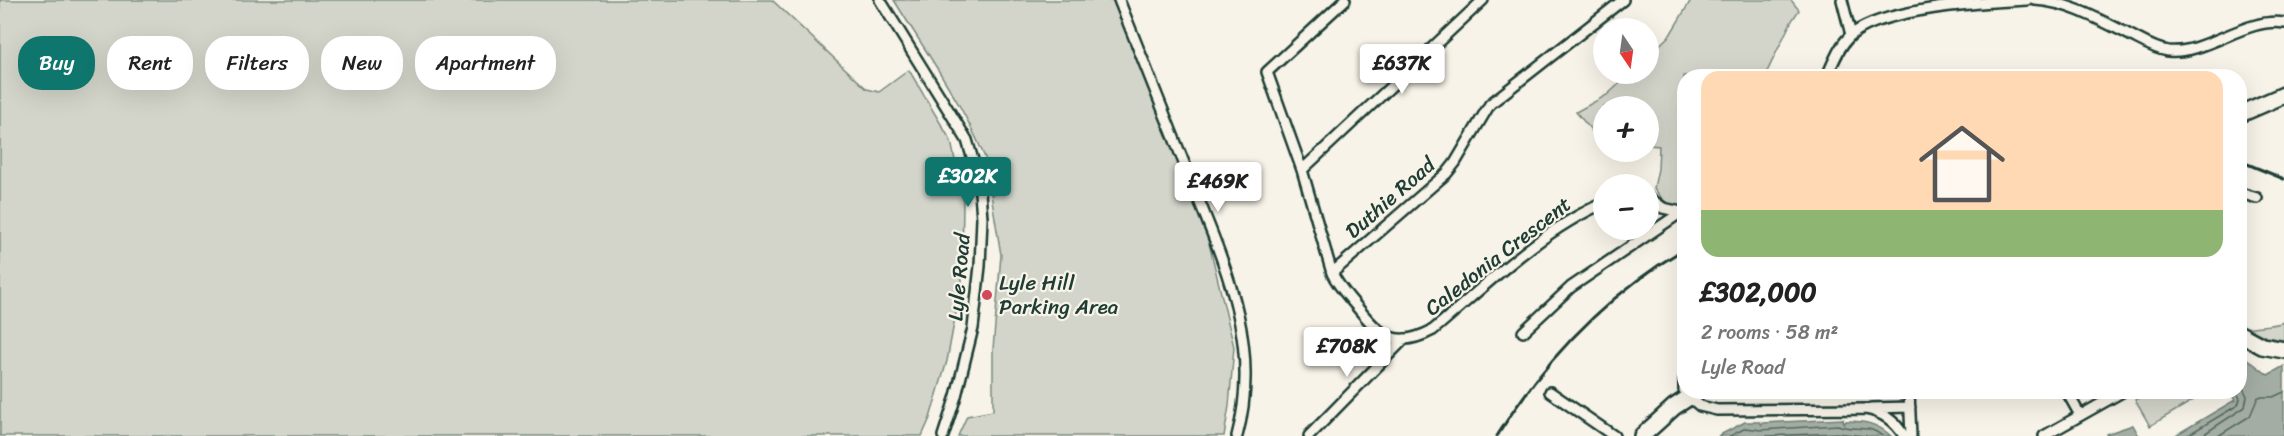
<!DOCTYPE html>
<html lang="en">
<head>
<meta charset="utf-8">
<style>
	:root { --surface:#fff; --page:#f2f2f2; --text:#222; --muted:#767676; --line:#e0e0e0; --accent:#0f766e }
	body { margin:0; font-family:Sriracha,sans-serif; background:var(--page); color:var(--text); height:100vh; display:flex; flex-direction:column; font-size:22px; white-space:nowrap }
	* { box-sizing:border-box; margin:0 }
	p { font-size:20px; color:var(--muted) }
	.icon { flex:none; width:33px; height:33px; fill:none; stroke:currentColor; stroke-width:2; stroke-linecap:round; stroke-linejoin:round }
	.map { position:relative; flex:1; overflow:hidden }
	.panel { position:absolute; left:1677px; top:69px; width:570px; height:330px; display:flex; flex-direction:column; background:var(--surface); border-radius:24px; box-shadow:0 6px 24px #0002 }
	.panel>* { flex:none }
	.hud { position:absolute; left:18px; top:36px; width:570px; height:54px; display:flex; gap:12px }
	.needle { width:39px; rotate:167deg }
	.controls { position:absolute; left:1593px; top:18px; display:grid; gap:12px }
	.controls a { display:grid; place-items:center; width:66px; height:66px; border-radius:50%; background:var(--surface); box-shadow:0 6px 24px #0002; font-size:30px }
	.price { position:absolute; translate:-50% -51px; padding:0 14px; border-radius:6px; background:#fff; color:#222; font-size:20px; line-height:39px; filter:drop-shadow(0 2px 3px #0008) }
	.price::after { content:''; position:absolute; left:50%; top:36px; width:18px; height:14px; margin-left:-9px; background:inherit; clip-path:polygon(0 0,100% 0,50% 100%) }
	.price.active { background:var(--accent); color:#fff }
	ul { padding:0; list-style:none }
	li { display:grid; align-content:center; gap:12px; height:318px; padding:0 24px }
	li+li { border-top:2px solid var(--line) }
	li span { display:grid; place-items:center; height:186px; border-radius:18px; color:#555 }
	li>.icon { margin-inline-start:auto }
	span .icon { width:108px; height:108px; fill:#fffc; stroke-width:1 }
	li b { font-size:26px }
	.pill { padding:0 21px; border-radius:24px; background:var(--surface); box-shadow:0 6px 24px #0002; font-size:21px; line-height:54px }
	.pill.active { background:var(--accent); color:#fff }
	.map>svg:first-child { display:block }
</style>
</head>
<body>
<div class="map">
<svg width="2284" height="436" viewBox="0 0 2284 436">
	<rect width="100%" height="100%" fill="#f7f3e8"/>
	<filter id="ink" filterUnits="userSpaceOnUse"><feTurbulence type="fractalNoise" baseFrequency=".0167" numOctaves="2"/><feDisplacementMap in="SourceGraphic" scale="12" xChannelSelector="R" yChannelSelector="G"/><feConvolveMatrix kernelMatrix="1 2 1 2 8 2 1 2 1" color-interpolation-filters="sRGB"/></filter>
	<g filter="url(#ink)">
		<path fill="#d3d5ca" stroke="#79897f" stroke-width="1.5" d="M0 0H772L867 89 879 92 909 70 951 141 963 199 962 280 947 361 930 418 922 436H0Z
			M894 0H1113L1207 235 1234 347 1229 406 1224 436H958L967 416 993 411V349L1001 255 991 194 1003 193 1005 173 990 171C969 112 927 54 894 0Z
			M1691 0H1791L1799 10 1791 22 1765 76H1684V206C1670 209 1662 200 1654 188L1658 169 1659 146 1649 145 1648 106H1604L1603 144 1576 112 1607 95 1630 74H1648L1649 55 1670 35Z
			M2284 322V340L2266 337 2247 328C2254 325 2272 327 2284 322Z
			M2148 392H2207L2150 426 2135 400Z"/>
		<path fill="#a4ada3" stroke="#6f8077" stroke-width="1.5" d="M2245 357 2268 375 2284 366V436H2174L2235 400 2230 392H2240V360Z
			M1843 419 1844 424 1846 421C1864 421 1877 423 1891 436H1718L1745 422H1760L1762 425 1763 423Z
			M2133 425 2139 436H2107L2106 434Z"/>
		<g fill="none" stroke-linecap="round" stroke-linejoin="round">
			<path stroke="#546a60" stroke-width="1.5" d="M1730 436 1746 428 1761 430 1838 425C1853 432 1867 423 1882 436
				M1767 436 1836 433 1866 436
				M2186 436 2238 405 2240 399 2237 392
				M2201 436 2245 407 2247 396 2240 382
				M2218 436 2250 416 2258 397H2273L2284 392"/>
			<g stroke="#1f3d34" stroke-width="14">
				<path id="minor" d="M880 0 967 140 979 180 982 218 980 266 973 328 956 396 943 436
					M1119 0C1142 58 1165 115 1188 173 1222 259 1263 342 1237 436
					M1345 0 1267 72 1302 170 1332 273C1338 286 1348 296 1357 307 1381 336 1395 350 1433 330 1485 286 1541 230 1604 203
					M1842 0 1851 35
					M2035 0C2069 2 2100 20 2130 35 2142 41 2154 49 2168 51 2206 55 2245 17 2284 23
					M1827 76C1833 63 1839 46 1850 36 1881 8 1985 2 2027 0
					M1302 170 1483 0
					M2240 193 2257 198
					M1648 197 1663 208 1681 212
					M1332 273 1447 173 1455 163 1490 104 1623 0
					M1523 332 1571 287 1680 213
					M1684 379V390
					M1550 392 1614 436
					M1909 392 1911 436
					M2067 392 2080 415
					M1686 394 1700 406 1717 410 1866 409C1882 412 1895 421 1904 436
					M1871 408 1910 407
					M1309 436 1404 339
					M2044 436 2122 392"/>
			</g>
			<g stroke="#1f3d34" stroke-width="20">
				<path id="primary" d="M2240 114 2284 95
					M2240 334 2262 346 2284 350
					M1642 436 1674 407 1697 392"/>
			</g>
			<use href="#minor" stroke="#f7f3e8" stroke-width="9"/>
			<use href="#primary" stroke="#f7f3e8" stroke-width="15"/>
			<path stroke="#1f3d34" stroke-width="3" d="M2240 161 2284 179
				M1497 436C1545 359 1607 295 1684 249"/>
		</g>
	</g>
	<circle fill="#d1495b" stroke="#f7f3e8" stroke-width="2" cx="987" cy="295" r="6"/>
	<g text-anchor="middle" stroke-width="4.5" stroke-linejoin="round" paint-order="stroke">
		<g font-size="21" fill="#1f3d34" stroke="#f7f3e8">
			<text transform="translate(1390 198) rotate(-41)" y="7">Duthie Road</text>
			<text transform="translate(1498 256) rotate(-38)" y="7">Caledonia Crescent</text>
			<text transform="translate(959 277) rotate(-85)" y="7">Lyle Road</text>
		</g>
		<g font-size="21" fill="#1f3d34" stroke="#f7f3e8" text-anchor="start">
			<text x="999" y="290">Lyle Hill<tspan x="999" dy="24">Parking Area</tspan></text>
		</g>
	</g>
</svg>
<div class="controls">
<a><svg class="needle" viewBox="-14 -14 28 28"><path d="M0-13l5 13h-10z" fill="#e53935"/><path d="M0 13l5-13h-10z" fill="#767676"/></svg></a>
<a>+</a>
<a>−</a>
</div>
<b class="price" style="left:1402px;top:95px">£637K</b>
<b class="price active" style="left:968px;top:208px">£302K</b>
<b class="price" style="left:1218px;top:213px">£469K</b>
<b class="price" style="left:1347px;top:378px">£708K</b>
<div class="hud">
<a class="pill active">Buy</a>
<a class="pill">Rent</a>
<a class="pill">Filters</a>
<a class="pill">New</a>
<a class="pill">Apartment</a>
</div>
<section class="panel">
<ul>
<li><span style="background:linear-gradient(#ffd9b3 75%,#8fb573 0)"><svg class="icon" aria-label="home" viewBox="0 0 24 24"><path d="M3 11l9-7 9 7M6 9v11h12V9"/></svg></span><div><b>£302,000</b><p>2 rooms · 58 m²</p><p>Lyle Road</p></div></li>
</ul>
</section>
</div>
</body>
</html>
